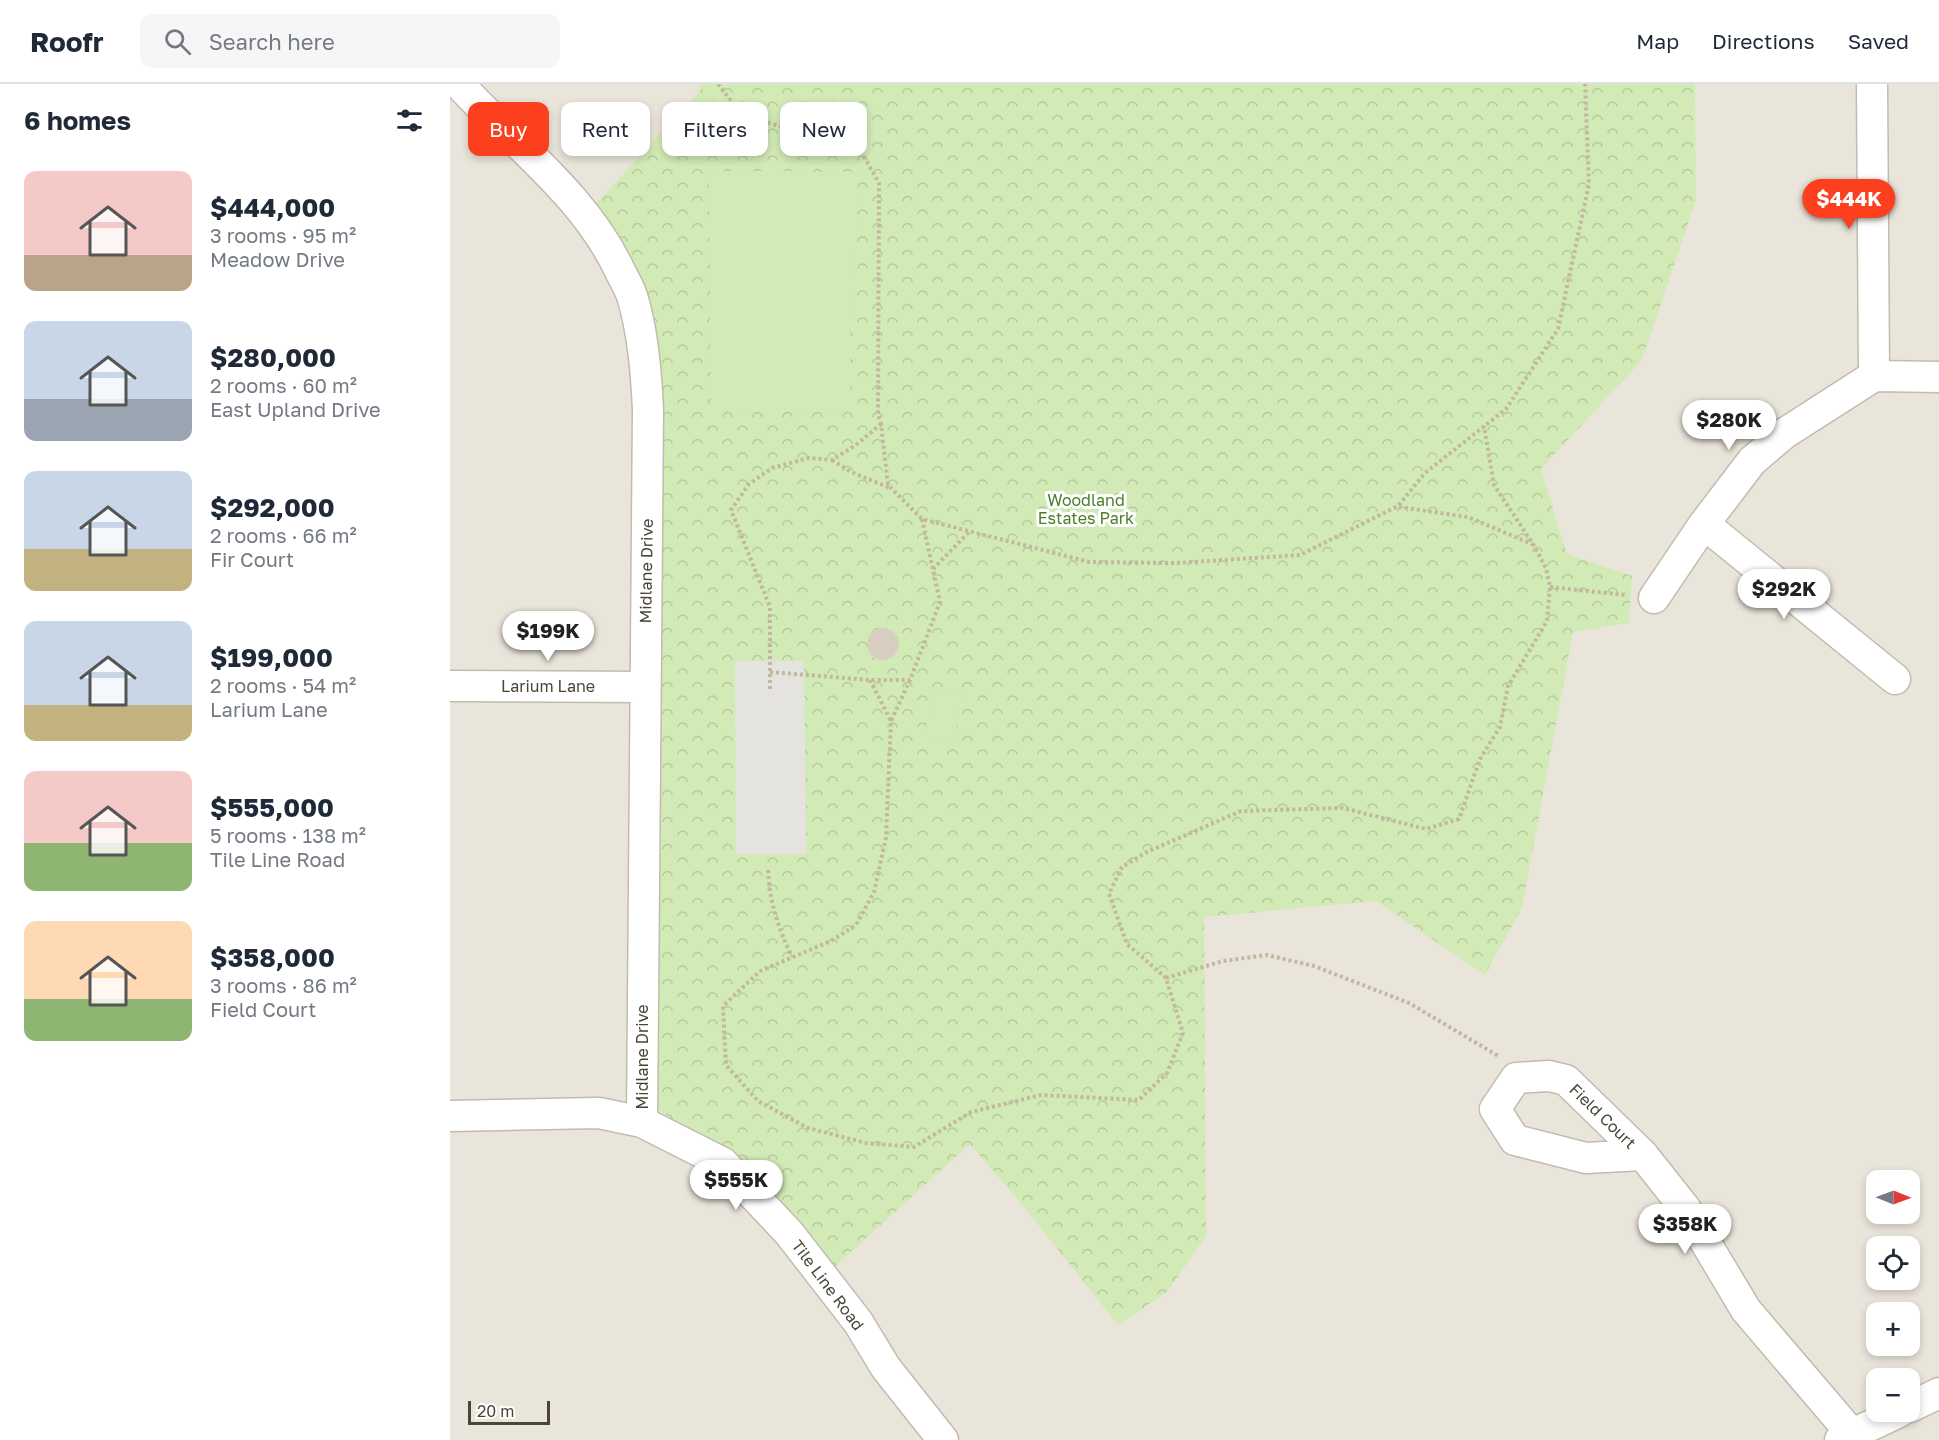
<!DOCTYPE html>
<html lang="en">
<head>
<meta charset="utf-8">
<style>
	:root { --surface:#fff; --page:#f6f6f7; --text:#1f2937; --muted:#747a83; --line:#e0e1e3; --accent:#fc3f1d }
	body { margin:0; font-family:"Golos Text",sans-serif; background:var(--page); color:var(--text); height:100vh; display:flex; flex-direction:column; font-size:22px; white-space:nowrap }
	* { box-sizing:border-box; margin:0 }
	p { font-size:20px; color:var(--muted) }
	.icon { flex:none; width:33px; height:33px; fill:none; stroke:currentColor; stroke-width:2; stroke-linecap:round; stroke-linejoin:round }
	.map { position:relative; flex:1; overflow:hidden }
	.sheet { display:flex; flex-direction:column; background:var(--surface); width:450px }
	.sheet>* { flex:none }
	.banner { position:absolute; left:18px; top:18px; width:570px; height:54px; display:flex; gap:12px }
	.needle { width:39px; rotate:91deg }
	.controls { position:absolute; left:1416px; top:1086px; display:grid; gap:12px }
	.controls a { display:grid; place-items:center; width:54px; height:54px; border-radius:12px; background:var(--surface); box-shadow:0 3px 9px #0003; font-size:30px }
	.scale { position:absolute; left:18px; bottom:15px; width:82px; box-sizing:border-box; padding-left:6px; border:3px solid #4b4439; border-top:0; font-size:16px; line-height:21px; white-space:nowrap; color:#4b4439; -webkit-text-stroke:4px #fff; paint-order:stroke }
	.price { position:absolute; translate:-50% -51px; padding:0 14px; border-radius:21px; background:#fff; color:#222; font-size:20px; line-height:39px; filter:drop-shadow(0 2px 3px #0008) }
	.price::after { content:''; position:absolute; left:50%; top:36px; width:18px; height:14px; margin-left:-9px; background:inherit; clip-path:polygon(0 0,100% 0,50% 100%) }
	.price.selected { background:var(--accent); color:#fff }
	ul { padding:0; list-style:none }
	li { display:flex; align-items:center; gap:18px; height:150px; padding:0 24px }
	li span { display:grid; place-items:center; flex:none; width:168px; height:120px; border-radius:12px; color:#555 }
	li>.icon { margin-inline-start:auto }
	span .icon { width:72px; height:72px; fill:#fffc; stroke-width:1 }
	li b { font-size:26px }
	h2 { display:flex; justify-content:space-between; align-items:center; height:72px; padding:0 24px; font-size:26px }
	.tag { padding:0 21px; border-radius:12px; background:var(--surface); box-shadow:0 3px 9px #0003; font-size:21px; line-height:54px }
	.tag.selected { background:var(--accent); color:#fff }
	header { display:flex; align-items:center; gap:36px; box-sizing:border-box; height:84px; padding:0 30px; background:var(--surface); border-bottom:2px solid var(--line) }
	header strong { font-size:28px }
	nav { display:flex; gap:33px; margin-inline-start:auto; font-size:21px }
	.search { width:420px; height:54px; background:var(--page); display:flex; align-items:center; gap:15px; box-sizing:border-box; padding:0 21px; border-radius:12px; color:var(--muted); font-size:22px }
	main { display:flex; flex:1; min-height:0 }
	.map>svg:first-child { display:block }
</style>
</head>
<body>
<header>
<strong>Roofr</strong>
<div class="search"><svg class="icon" aria-label="search" viewBox="0 0 24 24"><circle cx="10" cy="10" r="6"/><path d="M15 15l6 6"/></svg>Search here</div>
<nav><a>Map</a><a>Directions</a><a>Saved</a></nav>
</header>
<main>
<section class="sheet">
<h2>6 homes<svg class="icon" aria-label="filters" viewBox="0 0 24 24"><path d="M4 7h16M4 17h16"/><circle cx="9" cy="7" r="2"/><circle cx="15" cy="17" r="2"/></svg></h2>
<ul>
<li><span style="background:linear-gradient(#f6c9c9 70%,#b9a48a 0)"><svg class="icon" aria-label="home" viewBox="0 0 24 24"><path d="M3 11l9-7 9 7M6 9v11h12V9"/></svg></span><div><b>$444,000</b><p>3 rooms · 95 m²</p><p>Meadow Drive</p></div></li>
<li><span style="background:linear-gradient(#c9d6e8 65%,#9aa5b1 0)"><svg class="icon" aria-label="home" viewBox="0 0 24 24"><path d="M3 11l9-7 9 7M6 9v11h12V9"/></svg></span><div><b>$280,000</b><p>2 rooms · 60 m²</p><p>East Upland Drive</p></div></li>
<li><span style="background:linear-gradient(#c9d6e8 65%,#c2b280 0)"><svg class="icon" aria-label="home" viewBox="0 0 24 24"><path d="M3 11l9-7 9 7M6 9v11h12V9"/></svg></span><div><b>$292,000</b><p>2 rooms · 66 m²</p><p>Fir Court</p></div></li>
<li><span style="background:linear-gradient(#c9d6e8 70%,#c2b280 0)"><svg class="icon" aria-label="home" viewBox="0 0 24 24"><path d="M3 11l9-7 9 7M6 9v11h12V9"/></svg></span><div><b>$199,000</b><p>2 rooms · 54 m²</p><p>Larium Lane</p></div></li>
<li><span style="background:linear-gradient(#f6c9c9 60%,#8fb573 0)"><svg class="icon" aria-label="home" viewBox="0 0 24 24"><path d="M3 11l9-7 9 7M6 9v11h12V9"/></svg></span><div><b>$555,000</b><p>5 rooms · 138 m²</p><p>Tile Line Road</p></div></li>
<li><span style="background:linear-gradient(#ffd9b3 65%,#8fb573 0)"><svg class="icon" aria-label="home" viewBox="0 0 24 24"><path d="M3 11l9-7 9 7M6 9v11h12V9"/></svg></span><div><b>$358,000</b><p>3 rooms · 86 m²</p><p>Field Court</p></div></li>
</ul>
</section>
<div class="map">
<svg width="1489" height="1356" viewBox="0 0 1489 1356">
	<defs>
		<pattern id="park-crowns" width="20" height="18" patternUnits="userSpaceOnUse" patternTransform="scale(1.5)"><rect width="20" height="18" fill="#d2eab5"/><path d="M2 6a3 3 0 1 1 6 0M12 15a3 3 0 1 1 6 0" fill="none" stroke="#b6ca9c"/></pattern>
	</defs>
	<rect width="100%" height="100%" fill="#f6f3ec"/>
	<path fill="#eae5da" fill-rule="evenodd" d="M0 0H1489V1356H0ZM1426 1096H1460V1130H1426ZM1426 1162H1460V1196H1426ZM1426 1228H1460V1262H1426ZM1426 1294H1460V1328H1426Z"/>
	<path fill="url(#park-crowns)" d="M248 0H1245L1246 116 1192 276 1091 385 1117 470 1182 492 1179 539 1123 548 1072 824 1035 891 926 817 754 833 756 1152 717 1208 668 1241 574 1123 520 1060 379 1188 270 1072 208 1025 201 889 206 570 213 329 197 223 144 122 251 5Z"/>
	<path fill="#d2eab5" d="M259 87 407 88 405 234 400 235V327L261 325Z
		M485 605 513 611 503 661 474 654Z"/>
	<path fill="#e5e3e0" d="M285 577H354L356 770H286Z"/>
	<path fill="#d8cfc1" d="M417 560a16 16 0 1 1 32 0a16 16 0 1 1-32 0Z"/>
	<g fill="none" stroke-linecap="round" stroke-linejoin="round">
		<g stroke="#c2bbae" stroke-width="33">
			<path id="minor" d="M9 0C64 60 135 112 170 187 174 195 179 203 182 212 193 248 196 287 198 325L192 1038
				M1422 0 1424 292
				M1254 440 1445 595
				M1204 514 1254 440 1302 377 1335 349 1424 292 1489 293
				M0 602 195 603
				M0 1032 149 1029 192 1038 273 1079 339 1149 408 1238 436 1284 493 1356
				M1193 1071 1136 1074 1065 1056 1045 1025 1066 994 1099 992 1116 996 1193 1071 1235 1124 1296 1226 1401 1349
				M1460 1323 1489 1309
				M1390 1356 1449 1328"/>
		</g>
		<path stroke="#c4b79f" stroke-width="4" stroke-dasharray="3 3" stroke-linecap="butt" d="M268 0 292 31 343 46 404 55 429 99 428 330 431 340 438 401 472 435 639 478 727 479 850 471 948 422 975 389 1056 325 1108 245 1139 100 1135 0
			M382 376 401 388 440 404
			M949 423 1018 433 1082 460
			M472 435 490 518 460 596 441 637 436 754 424 808 406 841 381 857 310 887 273 922 276 981 308 1017 358 1044 416 1059 464 1063 521 1028 591 1011 689 1016 717 989 733 949 716 894 677 860 659 810 672 783 697 768 791 727 893 724 976 745 1009 735 1030 675 1050 643 1058 602 1097 537 1100 503 1096 484 1083 460 1044 401 1034 342
			M483 485 519 448
			M1100 503 1176 511
			M320 588 420 596H460
			M420 596 441 637
			M320 605V523L281 426 299 400 322 384 359 374 382 376 406 361 431 340
			M318 786C320 820 328 843 342 873
			M716 894 773 877 817 871 864 882 959 919 1050 973"/>
		<use href="#minor" stroke="#fff" stroke-width="30"/>
	</g>
	<g text-anchor="middle" stroke-width="6" stroke-linejoin="round" paint-order="stroke">
		<g font-size="16" fill="#4a7f2a" stroke="#fff">
			<text x="636" y="422">Woodland<tspan x="636" dy="18">Estates Park</tspan></text>
		</g>
		<g font-size="16" fill="#4b4439" stroke="#fff">
			<text transform="translate(196 487) rotate(-89)" y="6">Midlane Drive</text>
			<text x="98" y="608">Larium Lane</text>
			<text transform="translate(192 973) rotate(-90)" y="6">Midlane Drive</text>
			<text transform="translate(1153 1032) rotate(44)" y="6">Field Court</text>
			<text transform="translate(378 1201) rotate(53)" y="6">Tile Line Road</text>
		</g>
	</g>
</svg>
<div class="controls">
<a><svg class="needle" viewBox="-14 -14 28 28"><path d="M0-13l5 13h-10z" fill="#e53935"/><path d="M0 13l5-13h-10z" fill="#747a83"/></svg></a>
<a><svg class="icon" aria-label="locate" viewBox="0 0 24 24"><circle cx="12" cy="12" r="6"/><path d="M12 2v4M12 18v4M2 12h4M18 12h4"/></svg></a>
<a>+</a>
<a>−</a>
</div>
<div class="scale">20 m</div>
<b class="price selected" style="left:1399px;top:146px">$444K</b>
<b class="price" style="left:1279px;top:367px">$280K</b>
<b class="price" style="left:1334px;top:536px">$292K</b>
<b class="price" style="left:98px;top:578px">$199K</b>
<b class="price" style="left:286px;top:1127px">$555K</b>
<b class="price" style="left:1235px;top:1171px">$358K</b>
<div class="banner">
<a class="tag selected">Buy</a>
<a class="tag">Rent</a>
<a class="tag">Filters</a>
<a class="tag">New</a>
</div>
</div>
</main>
</body>
</html>
